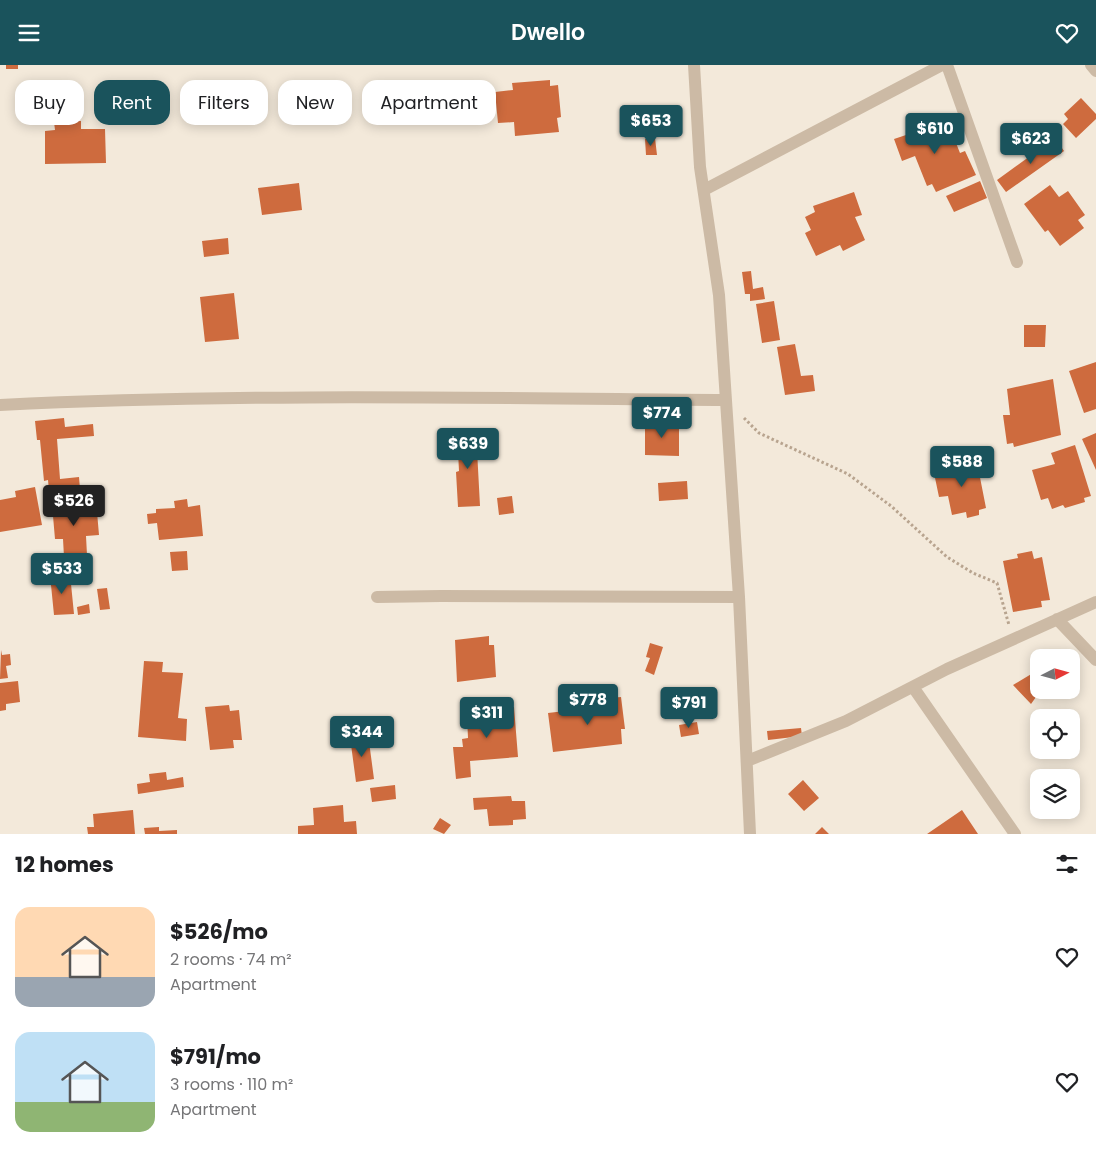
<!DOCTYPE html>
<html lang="en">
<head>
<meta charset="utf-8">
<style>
	:root { --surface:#fff; --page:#f2f2f2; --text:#202124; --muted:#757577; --accent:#1a535c }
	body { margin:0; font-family:Poppins,sans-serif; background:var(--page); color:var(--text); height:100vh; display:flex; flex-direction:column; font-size:19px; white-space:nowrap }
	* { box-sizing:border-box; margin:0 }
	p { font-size:16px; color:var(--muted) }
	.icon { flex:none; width:28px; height:28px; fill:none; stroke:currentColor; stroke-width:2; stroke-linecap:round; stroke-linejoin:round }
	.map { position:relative; height:769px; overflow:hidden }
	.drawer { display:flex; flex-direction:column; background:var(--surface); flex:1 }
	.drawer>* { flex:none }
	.banner { position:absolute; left:15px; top:15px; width:500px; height:45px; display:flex; gap:10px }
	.needle { width:32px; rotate:84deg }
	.buttons { position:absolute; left:1030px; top:584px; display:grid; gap:10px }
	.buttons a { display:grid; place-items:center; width:50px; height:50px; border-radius:10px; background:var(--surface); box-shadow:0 2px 12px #0003; font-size:25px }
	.price { position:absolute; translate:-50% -42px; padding:0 11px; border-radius:5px; background:var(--accent); color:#fff; font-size:16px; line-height:32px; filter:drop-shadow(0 1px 2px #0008) }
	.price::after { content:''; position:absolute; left:50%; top:30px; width:15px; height:11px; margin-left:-8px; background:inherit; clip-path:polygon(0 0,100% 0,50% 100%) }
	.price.active { background:#222; color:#fff }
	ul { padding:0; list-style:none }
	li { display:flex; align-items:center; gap:15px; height:125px; padding:0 15px }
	li span { display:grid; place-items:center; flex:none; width:140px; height:100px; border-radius:15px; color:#555 }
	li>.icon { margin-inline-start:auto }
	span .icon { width:60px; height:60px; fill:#fffc; stroke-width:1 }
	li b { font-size:21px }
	h2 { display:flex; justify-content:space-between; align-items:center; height:60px; padding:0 15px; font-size:21px }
	.chip { padding:0 18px; border-radius:15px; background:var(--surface); box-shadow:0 2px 12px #0003; font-size:18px; line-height:45px }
	.chip.active { background:var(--accent); color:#fff }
	header { display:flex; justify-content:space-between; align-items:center; height:65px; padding:0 15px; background:var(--accent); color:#fff; font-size:22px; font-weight:600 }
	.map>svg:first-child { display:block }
</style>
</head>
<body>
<header><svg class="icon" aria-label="menu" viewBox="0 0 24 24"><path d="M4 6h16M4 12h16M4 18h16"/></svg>Dwello<svg class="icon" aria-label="heart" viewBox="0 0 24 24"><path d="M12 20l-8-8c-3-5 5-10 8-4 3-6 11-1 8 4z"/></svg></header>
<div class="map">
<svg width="1096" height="769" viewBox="0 0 1096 769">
	<rect width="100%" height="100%" fill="#f3e9da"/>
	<path fill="#ce6b3e" d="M6 0H18V4H6Z
		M550 15V21L558 20 561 52 557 53 559 67 515 71 514 57 498 58 495 27 513 25 512 18Z
		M1081 33 1096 49V54L1076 73 1063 59 1068 54 1064 49Z
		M922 53 925 62 943 56 948 69 952 68 960 88 965 86 976 110 936 127 932 119 927 121 915 91 902 96 894 74 909 69 906 60Z
		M81 56V64H105L106 98 45 99V66L55 65 54 57Z
		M655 73 657 90H646L645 74Z
		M1055 73 1064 86 1006 127 997 115Z
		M980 116 987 133 954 147 946 131Z
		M299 118 302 145 262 150 258 123Z
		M1050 120 1059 132 1068 126 1085 150 1078 155 1084 163 1060 181 1048 165 1045 167 1024 139Z
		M854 127 862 150 855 152 865 175 843 186 840 180 816 191 805 168 811 165 805 152 815 147 813 141Z
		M228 173 229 189 204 192 202 176Z
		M751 206 753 224 763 222 765 234 750 236V229H745L742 207Z
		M234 228 239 274 205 277 200 232Z
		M774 236 780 275 762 278 756 239Z
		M1024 260H1046L1045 282H1024Z
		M795 279 801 311 813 310 815 326 785 330 777 282Z
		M1096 297V344L1084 348 1069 306Z
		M1053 314 1061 370 1014 382 1013 378 1007 379 1003 350H1010L1007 324Z
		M64 353 65 362 93 359 94 371 57 374 60 414 79 412 80 424 49 426 48 415 44 416 40 375H37L35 356Z
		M645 357H679V391L645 390Z
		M476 366 480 441 458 442 456 407 459 406 457 367Z
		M1096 368V405L1082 374Z
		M1075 380 1091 431 1084 433 1085 437 1065 443 1063 440 1052 444 1048 433 1041 435 1032 405 1055 399 1051 388Z
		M976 392 986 443 979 445V450L967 453 966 447 952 450 948 431 939 432 934 408 952 405 951 401 958 399V396Z
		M687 416 688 434 659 436 658 418Z
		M35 422 42 460 0 467V435L16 432 15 426Z
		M512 431 514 448 499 450 497 433Z
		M82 434V448L97 447 99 470 86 471 87 490 64 492 63 474H55L53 451H58L57 435Z
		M187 434 188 442 200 440 203 471 159 475 157 458 148 459 147 449 156 448V444L175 443 174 436Z
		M187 486 188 505 172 506 170 487Z
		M1032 486 1034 494 1042 492 1050 535 1041 536 1042 542 1013 547 1003 496 1018 493 1017 489Z
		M70 509 74 549 54 550 50 510Z
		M107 523 110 544 100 545 97 524Z
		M89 539 90 548 78 550 77 542Z
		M489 571V580H494L496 612 457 617 455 575Z
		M650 578 663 582 654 610 645 606 650 593 646 592Z
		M1 585 2 590 10 589 11 600 6 601 8 613 0 614Z
		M144 596 163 597 162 607 183 608 178 653 187 654 186 676 138 672Z
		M1033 608H1039V625H1041L1031 639 1013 620Z
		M18 616 20 637 6 639V645L0 646V618Z
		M621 632 625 664H621L622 679 553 687 548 648 598 642 597 634Z
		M229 640 230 646 239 645 242 675H233L234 683 210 685 205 642Z
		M500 640V643L514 642 518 692 470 696 471 712 456 714 453 682H463L462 674 468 673 467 651H478L477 642Z
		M697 657 699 669 681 672 679 660Z
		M801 663 802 671 768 675 767 666Z
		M368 669 374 714 356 717 350 672Z
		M166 707 167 715 183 712 184 722 138 729 137 719 150 717 149 709Z
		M803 715 819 733 804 746 788 729Z
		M395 720 396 734 372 737 370 723Z
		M511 731 512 736H525L526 754 513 755V760L489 761 487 744 474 745 473 733Z
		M343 740 344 757 356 756 357 769H298V761L314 760 313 743Z
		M133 745 135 769H88L87 762H94L93 749Z
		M962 745 978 769H927Z
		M440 753 451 760 444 769 433 764Z
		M159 762V766L177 765V769H145L144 763Z
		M822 762 829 769H815Z"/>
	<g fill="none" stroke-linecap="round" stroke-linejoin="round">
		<path stroke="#b8a48f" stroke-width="3" stroke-dasharray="2.5 2.5" stroke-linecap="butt" d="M744 353 759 368 848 409 891 441 947 492 973 508 997 518 1009 560"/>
		<path stroke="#ccbaa5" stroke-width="12" d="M694 0 700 102 719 230 739 532 750 769
			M947 0 1017 197
			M1091 0 1096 6
			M704 125 942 0
			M0 340C242 328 484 333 726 335
			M377 532 441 531 739 532
			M1057 554 1096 595
			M913 622 1015 769
			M747 696 846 656 947 604 1096 537"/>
	</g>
</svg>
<div class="buttons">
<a><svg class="needle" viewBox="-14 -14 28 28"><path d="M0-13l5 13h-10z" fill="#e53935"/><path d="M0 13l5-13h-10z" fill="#757577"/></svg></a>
<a><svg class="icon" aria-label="locate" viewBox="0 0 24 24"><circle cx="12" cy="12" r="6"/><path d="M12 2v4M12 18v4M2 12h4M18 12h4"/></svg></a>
<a><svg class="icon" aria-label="layers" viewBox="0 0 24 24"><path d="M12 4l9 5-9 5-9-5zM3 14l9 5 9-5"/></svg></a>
</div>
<b class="price" style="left:651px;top:82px">$653</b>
<b class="price" style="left:935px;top:90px">$610</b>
<b class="price" style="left:1031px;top:100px">$623</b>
<b class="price" style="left:662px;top:374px">$774</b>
<b class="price" style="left:468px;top:405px">$639</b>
<b class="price" style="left:962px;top:423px">$588</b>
<b class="price active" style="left:74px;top:462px">$526</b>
<b class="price" style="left:62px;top:530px">$533</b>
<b class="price" style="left:588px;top:661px">$778</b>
<b class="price" style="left:689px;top:664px">$791</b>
<b class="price" style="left:487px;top:674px">$311</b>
<b class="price" style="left:362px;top:693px">$344</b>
<div class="banner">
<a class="chip">Buy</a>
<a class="chip active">Rent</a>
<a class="chip">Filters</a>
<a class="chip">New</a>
<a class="chip">Apartment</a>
</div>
</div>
<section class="drawer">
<h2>12 homes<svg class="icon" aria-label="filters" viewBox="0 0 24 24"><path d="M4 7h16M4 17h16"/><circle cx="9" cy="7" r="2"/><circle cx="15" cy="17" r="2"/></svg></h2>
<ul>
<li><span style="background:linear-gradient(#ffd9b3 70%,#9aa5b1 0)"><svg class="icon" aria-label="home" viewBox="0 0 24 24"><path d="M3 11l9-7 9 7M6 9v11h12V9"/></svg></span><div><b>$526/mo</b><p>2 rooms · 74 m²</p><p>Apartment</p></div><svg class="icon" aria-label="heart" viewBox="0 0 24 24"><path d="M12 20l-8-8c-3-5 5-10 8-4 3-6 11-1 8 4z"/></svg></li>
<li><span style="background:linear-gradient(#bfe0f5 70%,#8fb573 0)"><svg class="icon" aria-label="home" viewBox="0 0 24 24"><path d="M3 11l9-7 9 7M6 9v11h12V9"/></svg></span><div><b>$791/mo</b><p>3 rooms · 110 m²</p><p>Apartment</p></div><svg class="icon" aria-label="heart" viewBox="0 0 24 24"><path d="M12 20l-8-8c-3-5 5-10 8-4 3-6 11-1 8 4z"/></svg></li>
</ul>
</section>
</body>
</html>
